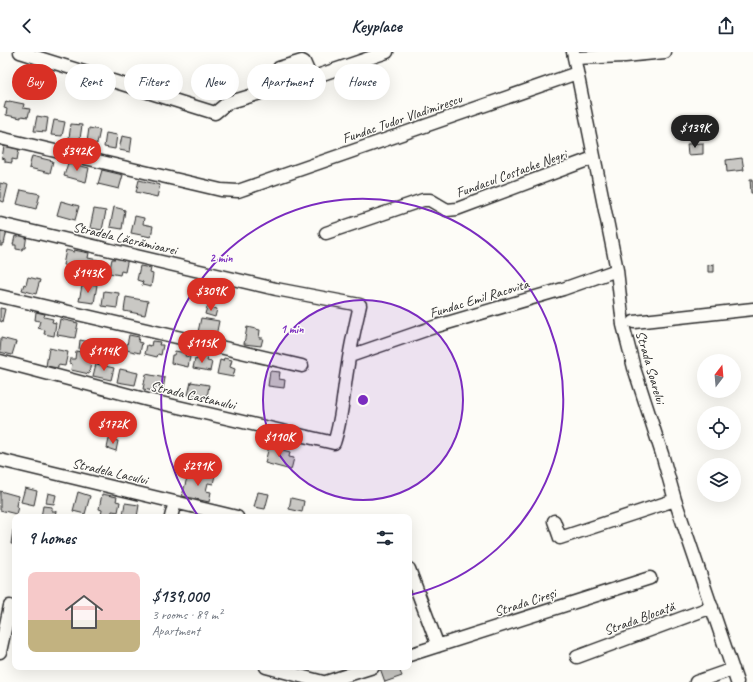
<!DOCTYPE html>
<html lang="en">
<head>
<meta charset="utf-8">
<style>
	:root { --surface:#fff; --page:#f6f6f7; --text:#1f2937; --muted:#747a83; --accent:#d93025 }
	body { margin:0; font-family:Caveat,sans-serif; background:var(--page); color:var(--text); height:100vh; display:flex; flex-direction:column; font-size:15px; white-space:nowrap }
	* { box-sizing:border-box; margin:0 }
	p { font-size:13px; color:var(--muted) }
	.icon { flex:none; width:22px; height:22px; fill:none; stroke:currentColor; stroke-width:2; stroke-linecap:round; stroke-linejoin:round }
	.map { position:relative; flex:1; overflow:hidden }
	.details { position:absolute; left:12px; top:462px; width:400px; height:156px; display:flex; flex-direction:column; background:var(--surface); border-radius:8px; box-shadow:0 4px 16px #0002 }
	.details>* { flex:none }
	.hud { position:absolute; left:12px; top:12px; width:400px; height:36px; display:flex; gap:8px }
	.needle { width:26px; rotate:16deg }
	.buttons { position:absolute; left:697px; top:302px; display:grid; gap:8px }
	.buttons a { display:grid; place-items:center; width:44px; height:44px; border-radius:50%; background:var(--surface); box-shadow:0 4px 16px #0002; font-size:20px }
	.price { position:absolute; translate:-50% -34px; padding:0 9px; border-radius:14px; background:var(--accent); color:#fff; font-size:13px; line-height:26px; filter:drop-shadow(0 1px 2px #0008) }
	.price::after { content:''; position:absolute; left:50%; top:24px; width:12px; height:9px; margin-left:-6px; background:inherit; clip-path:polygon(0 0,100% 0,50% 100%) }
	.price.current { background:#222; color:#fff }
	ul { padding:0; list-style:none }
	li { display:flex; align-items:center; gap:12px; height:100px; padding:0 16px }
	li span { display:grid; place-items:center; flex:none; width:112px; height:80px; border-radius:8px; color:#555 }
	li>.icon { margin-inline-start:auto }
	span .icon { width:48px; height:48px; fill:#fffc; stroke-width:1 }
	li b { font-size:17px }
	h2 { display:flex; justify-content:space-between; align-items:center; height:48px; padding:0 16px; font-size:17px }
	.pill { padding:0 14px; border-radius:18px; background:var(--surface); box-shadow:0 4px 16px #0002; font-size:14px; line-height:36px }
	.pill.current { background:var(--accent); color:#fff }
	header { display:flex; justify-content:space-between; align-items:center; height:52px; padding:0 16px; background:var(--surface); font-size:18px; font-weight:800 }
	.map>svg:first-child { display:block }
</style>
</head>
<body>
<header><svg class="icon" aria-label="back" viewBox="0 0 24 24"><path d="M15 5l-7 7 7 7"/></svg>Keyplace<svg class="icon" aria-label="share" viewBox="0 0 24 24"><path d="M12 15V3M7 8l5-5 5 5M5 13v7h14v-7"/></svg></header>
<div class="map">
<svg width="753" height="630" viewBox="0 0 753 630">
	<rect width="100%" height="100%" fill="#fdfcf7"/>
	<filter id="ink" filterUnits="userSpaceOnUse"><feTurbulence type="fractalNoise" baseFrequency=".025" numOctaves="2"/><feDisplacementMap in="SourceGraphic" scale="8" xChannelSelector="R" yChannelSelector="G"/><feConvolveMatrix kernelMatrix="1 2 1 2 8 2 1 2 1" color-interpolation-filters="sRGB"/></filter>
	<g filter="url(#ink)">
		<path fill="#c9c8c4" stroke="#2b2b2b" d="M6 49 9 50V49L24 52 23 56 30 57 28 65 21 64V66L6 63 7 57 4 56Z
			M37 64 48 66 46 80 34 79Z
			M54 68 65 70 62 84 51 83Z
			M71 72 82 73 80 87 69 86Z
			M89 76 100 78 97 92 87 90Z
			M106 81 117 83 115 97 104 95Z
			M122 84 132 86 130 100 119 98Z
			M703 91V102L688 103 687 92Z
			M4 94 19 97 17 108 12 107V111L5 110V107L2 106Z
			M32 104 53 109 50 121 29 116Z
			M742 106 744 118 727 120 726 108Z
			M68 111 89 116 86 130 64 124Z
			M102 118 123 123 119 137 98 132Z
			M750 127H753V141H751Z
			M139 128 160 133 157 145 136 140Z
			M0 131 8 133 4 150 0 149Z
			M21 138 40 142 36 157 17 152Z
			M61 149 79 154 75 168 57 163Z
			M114 155 125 158 122 177 110 175Z
			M94 157 106 159 102 178 90 176Z
			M135 164 144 166 143 172 153 174 151 185 131 181Z
			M0 176 7 178 4 192 2 191V194H0Z
			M18 180 27 182 25 196H23L22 198 16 197V193H13L15 184 18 185Z
			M66 198 74 200V198L89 201 88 206 98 208 96 216 88 214 86 221 69 217 70 215 63 213Z
			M116 203 128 206 125 220 121 219 120 223 109 221 112 207H115Z
			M714 212V220H708V213Z
			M140 214 151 216 150 221 153 222 151 235 142 233 143 230 137 228Z
			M28 225 40 228 36 242 22 238 24 232 26 233Z
			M88 232 97 233 94 251 79 249 82 234 88 235Z
			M104 239 119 241 117 256 102 254Z
			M126 245 148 249 145 263 124 259Z
			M207 255 217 257 215 265 205 262Z
			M0 256 5 257 2 270 0 269Z
			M36 260 45 262 44 265 53 267 52 270 56 271 54 284 44 282 45 278 38 276 40 269 35 268Z
			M201 266 219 269 216 284 198 280Z
			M60 267 78 271 75 286 57 283Z
			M247 275 260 278 259 286H263L261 294 244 292Z
			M129 283 139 285 138 290 142 291 140 301 126 298Z
			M1 286 16 290 12 303 0 300Z
			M80 288 94 291 92 300 79 297Z
			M152 289 160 290 159 293H163L161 303 158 302 157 305 145 302 147 293 151 294Z
			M49 296 68 300 65 314 58 313V316L46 314Z
			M76 299 86 301V304L92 305 89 322 71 318 72 312 69 311 70 307H75Z
			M175 299 186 301 185 304 190 305 188 315 171 311 172 303H174Z
			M198 303 208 306 207 309 212 310 210 319 193 316 195 307 197 308Z
			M224 306 232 308 230 315 235 317 233 325 217 322 220 308 223 309Z
			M96 312 114 316 111 328 93 324Z
			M120 317 138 321 135 333 117 330Z
			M270 319 280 320 279 327 285 328 284 336 268 334Z
			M146 322 165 326 163 337 154 336V339L143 337Z
			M191 330 209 333 207 346 188 343Z
			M109 387 118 389 116 399 107 396Z
			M269 394 290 400 289 405 294 406 291 418 265 411Z
			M188 422 205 426 206 422 215 423 213 432 208 431 206 439 211 440 209 450 182 444Z
			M25 436 37 439 34 453 21 450Z
			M0 439 18 444 16 454 18 455 16 462 0 458Z
			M78 440 90 444 85 462 73 459Z
			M258 440 269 442 265 457 254 455Z
			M48 441 56 443 54 452 46 451Z
			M102 442 117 445 116 449 120 450 118 460 112 459 111 465 101 464 102 458 99 457Z
			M291 446 304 449 302 460 289 457Z
			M125 451 139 453 137 465H126L127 463H123Z
			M43 454 52 455V459H56L55 464 60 465H41Z
			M13 478 15 479V492H11Z
			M384 615H398L402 624 385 630 380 616Z"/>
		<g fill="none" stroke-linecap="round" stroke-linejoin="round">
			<g stroke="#2b2b2b" stroke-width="15">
				<path id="minor" d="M20 0 215 61 227 51 311 26 387 0
					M573 0 617 218 623 273 634 316 662 402 675 448 737 630
					M574 6 625 4 665 0
					M279 16 302 9 304 10 311 26
					M0 86 221 138 238 139 577 21
					M0 172 276 237 360 253C355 275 350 296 347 319 343 343 342 367 334 391L148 348 0 309
					M326 181 423 148H430L447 158 457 157 593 106
					M0 244 302 314
					M634 270 753 257
					M350 304 437 274 563 237 617 218
					M0 408 237 465
					M171 465 175 450
					M554 469 560 486 675 448
					M409 517 438 594
					M0 600 10 554
					M409 603 650 526
					M577 605 712 555
					M266 615 323 630
					M326 630 373 615
					M696 630 733 617"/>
			</g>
			<use href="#minor" stroke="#fdfcf7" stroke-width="12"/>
		</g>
	</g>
	<circle cx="363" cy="348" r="100" fill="#7b2cbf" fill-opacity=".12"/>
	<g fill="none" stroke="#7b2cbf" stroke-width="2">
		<circle cx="363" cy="348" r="100"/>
		<path d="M199 465A201 201 0 1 1 410 543"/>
	</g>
	<g text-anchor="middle" stroke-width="3" stroke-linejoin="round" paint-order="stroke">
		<g font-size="14" fill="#2b2b2b" stroke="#fdfcf7">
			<text transform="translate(402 66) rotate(-19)" y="5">Fundac Tudor Vladimirescu</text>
			<text transform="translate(511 121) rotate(-20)" y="5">Fundacul Costache Negri</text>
			<text transform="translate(125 186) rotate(13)" y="5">Stradela Lăcrămioarei</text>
			<text transform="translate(479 246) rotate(-17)" y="5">Fundac Emil Racovita</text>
			<text transform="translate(651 315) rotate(74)" y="5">Strada Soarelui</text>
			<text transform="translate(193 343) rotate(13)" y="5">Strada Castanului</text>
			<text transform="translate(110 419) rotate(13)" y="5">Stradela Lacului</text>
			<text transform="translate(525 550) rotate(-18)" y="5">Strada Cireși</text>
			<text transform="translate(639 566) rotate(-20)" y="5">Strada Blocată</text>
		</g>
	</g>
	<circle cx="363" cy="348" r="6" fill="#7b2cbf" stroke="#fdfcf7" stroke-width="2"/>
	<g font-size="12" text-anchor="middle" font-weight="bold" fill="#7b2cbf" stroke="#fdfcf7" stroke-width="3" stroke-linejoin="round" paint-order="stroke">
		<text x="221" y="210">2 min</text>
		<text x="292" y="281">1 min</text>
	</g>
</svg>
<div class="buttons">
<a><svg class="needle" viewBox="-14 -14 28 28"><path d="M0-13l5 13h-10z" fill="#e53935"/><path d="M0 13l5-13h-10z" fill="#747a83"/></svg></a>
<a><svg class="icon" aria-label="locate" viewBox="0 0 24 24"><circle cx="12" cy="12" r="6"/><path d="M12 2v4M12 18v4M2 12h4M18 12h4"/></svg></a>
<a><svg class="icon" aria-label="layers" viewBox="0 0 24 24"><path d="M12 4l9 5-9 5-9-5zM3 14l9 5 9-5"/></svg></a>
</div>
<b class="price current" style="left:695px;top:97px">$139K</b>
<b class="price" style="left:77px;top:120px">$342K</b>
<b class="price" style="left:88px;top:242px">$143K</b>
<b class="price" style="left:211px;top:260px">$309K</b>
<b class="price" style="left:202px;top:312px">$115K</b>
<b class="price" style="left:104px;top:320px">$114K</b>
<b class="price" style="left:113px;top:393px">$172K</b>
<b class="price" style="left:279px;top:406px">$110K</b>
<b class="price" style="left:198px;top:435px">$291K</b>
<div class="hud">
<a class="pill current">Buy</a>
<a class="pill">Rent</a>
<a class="pill">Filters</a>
<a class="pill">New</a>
<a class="pill">Apartment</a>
<a class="pill">House</a>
</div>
<section class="details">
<h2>9 homes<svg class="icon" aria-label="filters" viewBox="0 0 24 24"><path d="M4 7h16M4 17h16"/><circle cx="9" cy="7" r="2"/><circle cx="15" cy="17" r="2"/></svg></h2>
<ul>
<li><span style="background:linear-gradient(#f6c9c9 60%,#c2b280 0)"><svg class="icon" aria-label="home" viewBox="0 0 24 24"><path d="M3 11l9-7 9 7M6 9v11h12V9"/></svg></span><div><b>$139,000</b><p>3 rooms · 89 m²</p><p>Apartment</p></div></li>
</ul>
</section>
</div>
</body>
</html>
